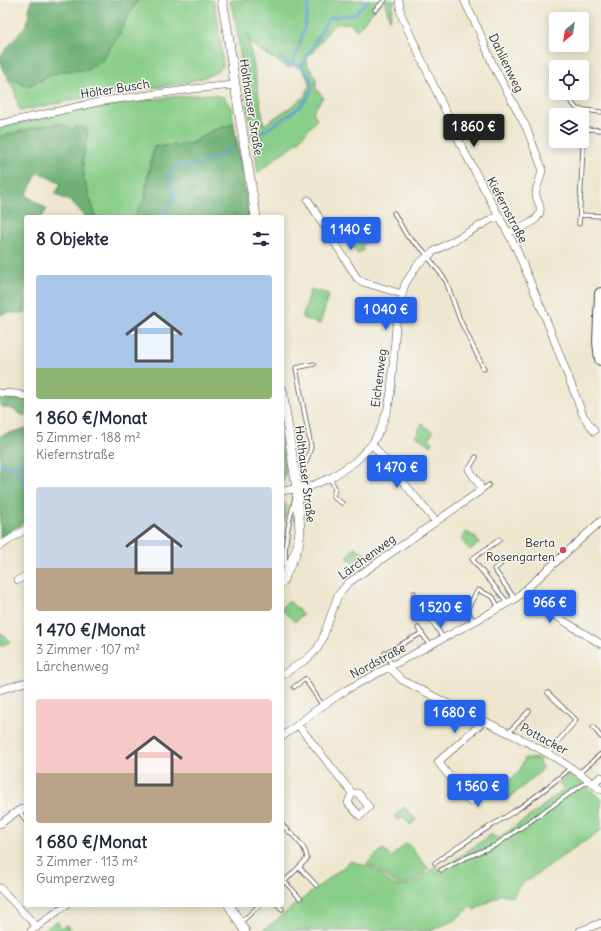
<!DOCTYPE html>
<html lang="de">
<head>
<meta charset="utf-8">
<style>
	:root { --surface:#fff; --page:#f2f2f3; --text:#1f2937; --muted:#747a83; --accent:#2563eb }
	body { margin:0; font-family:Delius,sans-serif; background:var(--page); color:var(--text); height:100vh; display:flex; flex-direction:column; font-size:15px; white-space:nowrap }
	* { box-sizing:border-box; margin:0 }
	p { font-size:13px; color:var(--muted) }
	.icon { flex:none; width:22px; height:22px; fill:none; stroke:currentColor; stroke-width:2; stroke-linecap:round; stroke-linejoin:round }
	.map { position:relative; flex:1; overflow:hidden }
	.drawer { position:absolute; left:24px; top:215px; width:260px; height:692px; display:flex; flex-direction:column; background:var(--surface); border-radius:4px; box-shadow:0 2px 10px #0003 }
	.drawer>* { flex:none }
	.needle { width:26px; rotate:210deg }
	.fabs { position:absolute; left:549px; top:12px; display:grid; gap:8px }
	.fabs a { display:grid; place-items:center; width:40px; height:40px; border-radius:4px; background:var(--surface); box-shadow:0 2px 10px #0003; font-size:20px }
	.price { position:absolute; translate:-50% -34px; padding:0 9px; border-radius:4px; background:var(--accent); color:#fff; font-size:13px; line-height:26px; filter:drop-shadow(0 1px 2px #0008) }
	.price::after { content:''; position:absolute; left:50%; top:24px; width:12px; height:9px; margin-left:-6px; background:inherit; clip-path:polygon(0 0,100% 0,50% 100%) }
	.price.current { background:#222; color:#fff }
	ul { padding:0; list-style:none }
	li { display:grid; align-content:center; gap:8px; height:212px; padding:0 12px }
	li span { display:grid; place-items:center; height:124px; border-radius:4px; color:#555 }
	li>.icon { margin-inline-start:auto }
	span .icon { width:72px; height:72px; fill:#fffc; stroke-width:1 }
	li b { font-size:17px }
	h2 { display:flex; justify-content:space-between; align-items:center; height:48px; padding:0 12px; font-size:17px }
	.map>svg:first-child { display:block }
</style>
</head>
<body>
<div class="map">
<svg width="601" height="931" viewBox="0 0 601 931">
	<rect width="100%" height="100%" fill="#f6f6f2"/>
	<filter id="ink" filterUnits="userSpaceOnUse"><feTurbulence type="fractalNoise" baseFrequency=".025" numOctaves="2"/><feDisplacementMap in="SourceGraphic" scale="8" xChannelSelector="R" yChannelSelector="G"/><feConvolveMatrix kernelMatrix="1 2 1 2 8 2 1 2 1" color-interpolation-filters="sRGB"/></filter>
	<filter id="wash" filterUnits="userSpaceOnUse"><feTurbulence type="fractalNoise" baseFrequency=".012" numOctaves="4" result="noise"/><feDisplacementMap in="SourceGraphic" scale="16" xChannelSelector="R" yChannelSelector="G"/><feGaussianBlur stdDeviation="0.9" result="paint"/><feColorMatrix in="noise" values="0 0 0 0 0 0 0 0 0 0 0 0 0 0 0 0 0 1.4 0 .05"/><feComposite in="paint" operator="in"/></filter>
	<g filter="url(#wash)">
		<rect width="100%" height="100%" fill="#eee7cf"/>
		<path fill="#88ce88" stroke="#5a7c5a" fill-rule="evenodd" d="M137 0H213L218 20 223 66C209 85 140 88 116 92 84 97 52 105 20 111L14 89 7 77 28 86 61 71 87 70 101 62 117 38Z
			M230 0H383L357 30 349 23 334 24 312 53 310 52 306 63 316 78V89L323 97 313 112 317 119 298 142 278 156 258 173 236 25ZM248 34 251 44 288 68 299 63 310 83 306 95 295 104 264 125Z
			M384 0H394L390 20Z
			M208 94 224 97 231 108 234 124 211 131 192 143 154 147 147 178 145 199 232 138 237 140 250 217H143L138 210 134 217H96L84 180 83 160 88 130 77 126 72 130 61 123 37 127 0 136V128C68 110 138 99 208 94Z
			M359 227 368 242 361 246 364 250 357 254 346 235Z
			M311 289 329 294 320 324 302 318Z
			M422 424 433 432 429 438 433 443 431 446 416 436Z
			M282 501 287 506 282 530Z
			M466 532 475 537 479 543 470 550 461 540Z
			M354 547 366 554 360 565 347 558Z
			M289 601 303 614 295 622 282 610V607Z
			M0 632 10 642 0 646Z
			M525 758 540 759 539 764 543 767 540 772 507 800 498 790 519 772Z
			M570 774 601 799V830L519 886 513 897 502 894 474 910 471 907 453 921 430 931H262L351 861C359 864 368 866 375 870 381 873 386 880 392 884 409 892 424 875 436 866L439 870 443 868 492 834 497 839 537 811 564 789 558 783Z
			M405 807 416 820 410 825 403 817 398 821 394 816Z
			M407 843 429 869C423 873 417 879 411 882 396 889 388 877 377 869 374 867 370 866 366 864L383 849 391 857Z
			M57 921 61 928 67 925 70 931H43Z"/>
		<path fill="#6eb174" stroke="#4c6e50" d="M31 0H137L117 38 101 62 87 70 61 71 28 86C13 79 0 76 0 57L27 24Z
			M62 123 72 130 77 126 88 130 83 160 84 180 96 217H86L73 203 55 194 61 184 38 172 26 195 47 209 42 217H26V313H7L0 315V136L38 127Z
			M234 124 248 217H134L145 198 148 178 154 147 192 143 211 131Z
			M6 394 26 399V417L12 409 0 406V395Z
			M26 428V521L0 538V436Z
			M282 437C284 453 290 469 282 483Z"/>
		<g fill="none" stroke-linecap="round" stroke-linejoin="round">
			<path stroke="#639fd4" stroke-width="2.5" d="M280 56 287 64 293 63 296 66 301 67
				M293 63C301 42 307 23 309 0
				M257 135C272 126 316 103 312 82 311 77 304 71 301 67L329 18 355 14 368 0
				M161 217C165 207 170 207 175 199L169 178 173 168 181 164 189 168 197 166 232 149
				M0 465 12 466 26 462
				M12 466 26 484"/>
		</g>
	</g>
	<g filter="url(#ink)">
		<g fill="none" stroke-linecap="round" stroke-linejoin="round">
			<g stroke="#484744" stroke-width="5">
				<path id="service" d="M375 10 385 0
					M551 72 555 79 553 83 556 85
					M564 93 577 109 601 112
					M394 213 407 236 423 250 446 281 460 320 484 369
					M580 215 601 216
					M579 224 584 129 601 130
					M469 469 476 457
					M297 477 307 460 311 447 296 368 314 364
					M330 478 335 488 333 497 342 503
					M481 491 489 485
					M499 540 472 559 508 603
					M500 565 494 569 515 599
					M286 569C283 544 289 521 295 498
					M414 593 443 638
					M474 622 467 609 478 590 493 597 499 608
					M418 628 430 645
					M392 665 385 653 422 633
					M294 687 305 679 323 706
					M548 693 576 720 548 753
					M593 727 601 737
					M508 733 529 711
					M579 773 601 754
					M19 810 25 820
					M282 825C291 834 307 846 307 859L282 884
					M435 863C460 844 487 829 513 812 534 799 553 783 572 767
					M299 867 316 885
					M441 870 461 860 496 845 589 780
					M285 882 300 898
					M278 905 282 909
					M241 922 260 905"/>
			</g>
			<g stroke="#484744" stroke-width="8">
				<path id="minor" d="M399 0 401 14 408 30 463 149 516 248 546 319 583 415 594 431
					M464 0 479 31 493 65 526 127 542 168C542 177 537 184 536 192 535 198 539 202 540 207 543 222 519 228 508 233
					M0 124 103 101 201 88 235 85
					M308 200 357 278 363 282 402 294
					M0 393 18 394 26 397
					M372 444 436 522
					M282 491 311 486 332 477 356 461 372 444 381 428 388 408 391 391 397 313 405 284 418 264 433 252 499 215
					M0 546 26 529
					M18 580 26 576
					M523 593 530 600 601 644
					M389 667 402 680C429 694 456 708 484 721 526 741 565 760 601 790
					M282 675 307 659 317 649 322 640 338 595 348 583 480 491V486L469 469
					M0 690 26 682
					M298 725 352 793
					M282 737 312 713 346 690 468 625 515 599 601 521
					M593 783 601 777
					M459 789 472 778 483 791 470 802 438 762 484 721
					M352 793H358L369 807 360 816 348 803Z
					M0 824 19 810 26 808
					M0 888 37 927
					M31 931 66 905
					M580 931 601 923"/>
			</g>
			<g stroke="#484744" stroke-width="10">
				<path id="tertiary" d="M222 0 228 34 235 85 256 217
					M282 390 297 489 300 530 298 546 294 556 282 582
					M229 905 245 931"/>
			</g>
			<g stroke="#484744" stroke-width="14">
				<path id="primary" d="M601 294 599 342 601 359"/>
			</g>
			<use href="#service" stroke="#fff" stroke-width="3.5"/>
			<use href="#minor" stroke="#fff" stroke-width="7"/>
			<use href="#tertiary" stroke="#fff" stroke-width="9"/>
			<use href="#primary" stroke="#fff" stroke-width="12"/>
		</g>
	</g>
	<circle fill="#d1495b" stroke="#f6f6f2" stroke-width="1.5" cx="563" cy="550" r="4"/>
	<g text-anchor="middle" stroke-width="3" stroke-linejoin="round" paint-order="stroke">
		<g font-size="12" fill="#2b2b2b" stroke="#f6f6f2">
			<text transform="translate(506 63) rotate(64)" y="4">Dahlienweg</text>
			<text transform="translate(115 89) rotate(-9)" y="4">Hölter Busch</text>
			<text transform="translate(251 107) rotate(81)" y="4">Holthauser Straße</text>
			<text transform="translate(507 210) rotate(62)" y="4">Kiefernstraße</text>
			<text transform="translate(379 378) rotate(-83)" y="4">Eichenweg</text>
			<text transform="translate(305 474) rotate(83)" y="4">Holthauser Straße</text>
			<text transform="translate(367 557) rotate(-36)" y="4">Lärchenweg</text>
			<text transform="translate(378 661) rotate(-28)" y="4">Nordstraße</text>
			<text transform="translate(544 739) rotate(28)" y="4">Pottacker</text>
		</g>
		<g font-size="12" fill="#2b2b2b" stroke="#f6f6f2" text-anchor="end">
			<text x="555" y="547">Berta<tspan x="555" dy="14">Rosengarten</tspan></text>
		</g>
	</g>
</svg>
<div class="fabs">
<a><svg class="needle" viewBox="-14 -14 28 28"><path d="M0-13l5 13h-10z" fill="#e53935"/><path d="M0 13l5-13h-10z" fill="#747a83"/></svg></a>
<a><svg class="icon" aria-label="locate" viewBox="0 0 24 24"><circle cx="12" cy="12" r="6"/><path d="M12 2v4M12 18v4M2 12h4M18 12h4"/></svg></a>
<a><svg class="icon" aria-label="layers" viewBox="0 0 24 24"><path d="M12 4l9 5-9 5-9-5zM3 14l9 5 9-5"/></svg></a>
</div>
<b class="price current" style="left:474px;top:148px">1 860 €</b>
<b class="price" style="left:351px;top:251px">1 140 €</b>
<b class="price" style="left:386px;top:331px">1 040 €</b>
<b class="price" style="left:397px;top:489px">1 470 €</b>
<b class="price" style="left:550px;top:624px">966 €</b>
<b class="price" style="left:441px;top:629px">1 520 €</b>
<b class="price" style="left:455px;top:734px">1 680 €</b>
<b class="price" style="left:478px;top:808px">1 560 €</b>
<section class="drawer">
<h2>8 Objekte<svg class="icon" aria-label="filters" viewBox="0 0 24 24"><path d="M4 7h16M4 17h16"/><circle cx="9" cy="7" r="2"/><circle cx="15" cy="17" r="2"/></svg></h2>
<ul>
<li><span style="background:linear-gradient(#a9c7e8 75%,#8fb573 0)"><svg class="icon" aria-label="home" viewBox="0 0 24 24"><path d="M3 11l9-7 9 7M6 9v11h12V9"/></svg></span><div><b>1 860 €/Monat</b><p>5 Zimmer · 188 m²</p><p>Kiefernstraße</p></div></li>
<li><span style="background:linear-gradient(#c9d6e8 65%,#b9a48a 0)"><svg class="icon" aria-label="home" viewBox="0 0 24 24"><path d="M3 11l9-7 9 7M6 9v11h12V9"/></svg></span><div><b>1 470 €/Monat</b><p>3 Zimmer · 107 m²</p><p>Lärchenweg</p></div></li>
<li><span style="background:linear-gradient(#f6c9c9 60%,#b9a48a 0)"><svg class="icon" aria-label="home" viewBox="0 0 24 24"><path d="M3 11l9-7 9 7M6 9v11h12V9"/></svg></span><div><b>1 680 €/Monat</b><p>3 Zimmer · 113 m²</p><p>Gumperzweg</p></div></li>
</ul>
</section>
</div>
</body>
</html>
